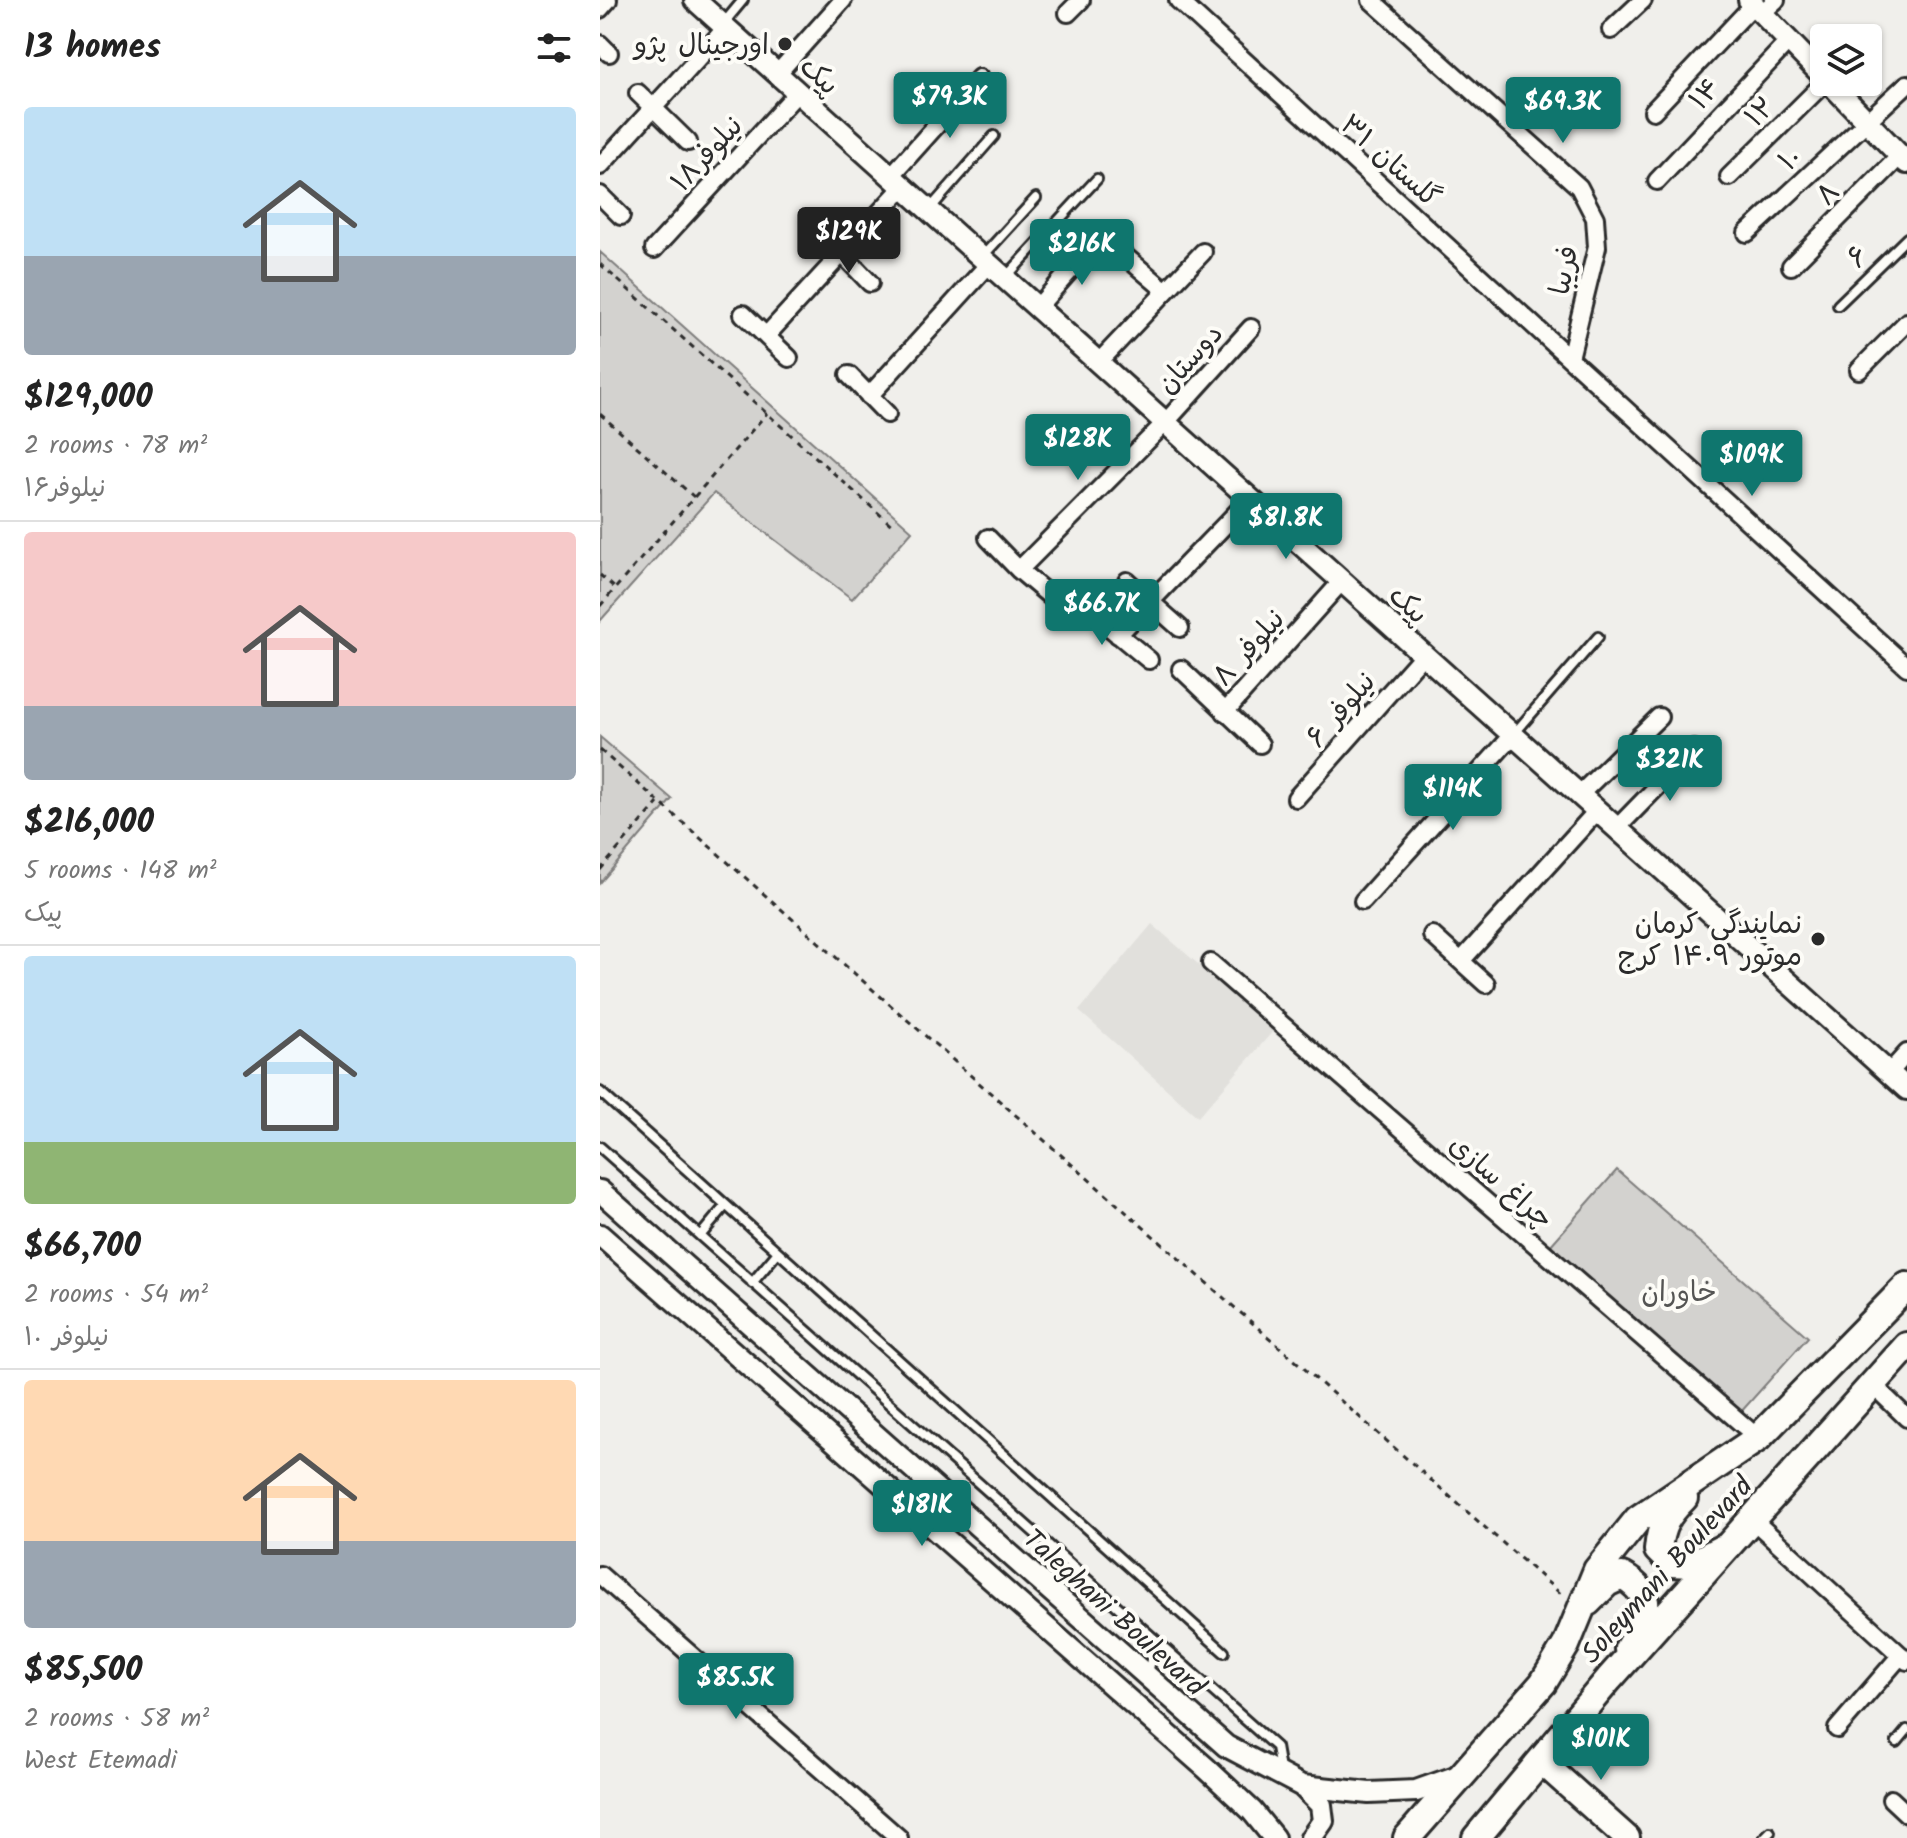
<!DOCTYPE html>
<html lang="en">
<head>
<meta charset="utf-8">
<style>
	:root { --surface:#fff; --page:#f6f6f6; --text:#222; --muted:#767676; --line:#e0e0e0; --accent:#0f766e }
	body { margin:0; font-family:Kalam,"Playpen Sans Arabic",sans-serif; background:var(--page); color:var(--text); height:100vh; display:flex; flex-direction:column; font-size:30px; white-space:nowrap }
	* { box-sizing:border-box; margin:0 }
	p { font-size:26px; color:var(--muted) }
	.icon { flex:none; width:44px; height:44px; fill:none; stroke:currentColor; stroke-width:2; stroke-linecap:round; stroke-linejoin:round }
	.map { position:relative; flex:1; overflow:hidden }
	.panel { display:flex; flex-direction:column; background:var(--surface); width:600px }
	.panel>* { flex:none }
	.buttons { position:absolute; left:1210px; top:24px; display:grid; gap:16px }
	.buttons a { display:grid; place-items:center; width:72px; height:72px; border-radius:8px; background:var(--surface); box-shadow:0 2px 6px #0004; font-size:40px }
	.price { position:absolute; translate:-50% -68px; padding:0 18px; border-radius:8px; background:var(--accent); color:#fff; font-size:26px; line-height:52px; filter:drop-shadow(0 2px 4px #0008) }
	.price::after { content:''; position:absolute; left:50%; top:48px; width:24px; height:18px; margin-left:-12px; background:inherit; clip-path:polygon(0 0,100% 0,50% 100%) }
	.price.on { background:#222; color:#fff }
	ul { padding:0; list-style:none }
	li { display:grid; align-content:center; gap:16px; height:424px; padding:0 24px }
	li+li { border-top:2px solid var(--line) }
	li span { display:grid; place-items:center; height:248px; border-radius:8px; color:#555 }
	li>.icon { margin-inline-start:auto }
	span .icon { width:144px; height:144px; fill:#fffc; stroke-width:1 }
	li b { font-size:34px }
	h2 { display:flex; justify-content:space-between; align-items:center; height:96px; padding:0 24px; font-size:34px }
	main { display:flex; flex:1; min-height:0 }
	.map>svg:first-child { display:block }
</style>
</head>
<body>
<main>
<section class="panel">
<h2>13 homes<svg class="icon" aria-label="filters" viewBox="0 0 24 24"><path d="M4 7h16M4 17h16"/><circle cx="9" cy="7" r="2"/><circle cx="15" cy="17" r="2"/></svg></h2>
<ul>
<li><span style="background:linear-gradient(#bfe0f5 60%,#9aa5b1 0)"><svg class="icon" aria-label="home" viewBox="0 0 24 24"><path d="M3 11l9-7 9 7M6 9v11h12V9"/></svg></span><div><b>$129,000</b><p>2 rooms · 78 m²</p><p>نیلوفر۱۶</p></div></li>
<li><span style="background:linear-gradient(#f6c9c9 70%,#9aa5b1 0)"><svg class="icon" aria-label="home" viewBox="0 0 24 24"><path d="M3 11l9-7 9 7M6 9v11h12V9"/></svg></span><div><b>$216,000</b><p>5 rooms · 148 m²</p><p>پیک</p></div></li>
<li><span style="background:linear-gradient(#bfe0f5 75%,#8fb573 0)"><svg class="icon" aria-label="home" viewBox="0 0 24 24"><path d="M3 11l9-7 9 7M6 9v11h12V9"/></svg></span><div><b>$66,700</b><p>2 rooms · 54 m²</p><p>نیلوفر ۱۰</p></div></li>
<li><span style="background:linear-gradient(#ffd9b3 65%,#9aa5b1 0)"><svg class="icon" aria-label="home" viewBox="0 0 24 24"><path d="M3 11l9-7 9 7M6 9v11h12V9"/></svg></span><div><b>$85,500</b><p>2 rooms · 58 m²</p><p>West Etemadi</p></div></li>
</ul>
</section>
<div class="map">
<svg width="1307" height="1838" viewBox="0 0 1307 1838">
	<rect width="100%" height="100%" fill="#f0efeb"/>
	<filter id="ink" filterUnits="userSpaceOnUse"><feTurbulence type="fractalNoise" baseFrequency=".0125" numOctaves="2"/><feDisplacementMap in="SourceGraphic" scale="16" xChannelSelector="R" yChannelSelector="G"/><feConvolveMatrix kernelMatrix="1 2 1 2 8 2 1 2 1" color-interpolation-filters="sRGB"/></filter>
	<g filter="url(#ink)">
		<path fill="#e1e0dc" d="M552 924 674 1030 598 1117 479 1011Z"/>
		<path fill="#d3d2cf" stroke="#7f7e7d" stroke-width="2" d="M0 252 312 531 252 599 114 493 0 621Z
			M0 737 72 799 0 883Z
			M1017 1170 1208 1337 1140 1413 950 1246Z"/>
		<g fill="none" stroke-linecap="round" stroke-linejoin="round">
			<g stroke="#2b2b2b" stroke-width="14">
				<path id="service" d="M123 24 143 0
					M329 210 394 136
					M382 257 436 198
					M405 278 497 179
					M1238 305 1307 238
					M913 735 998 637
					M0 1092 624 1652
					M0 1147 676 1747 680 1770
					M100 1236 126 1205
					M152 1283 178 1252
					M548 1673 555 1643
					M1297 1742 1307 1730
					M1164 1838 1170 1832"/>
			</g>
			<g stroke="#2b2b2b" stroke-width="22">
				<path id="minor" d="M578 0 1307 667
					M771 0 979 187 995 218 997 247 970 358
					M0 9 8 0
					M468 13 481 0
					M1162 13 1176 0
					M1011 30 1043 0
					M0 44 9 53
					M177 74 243 0
					M38 93 88 142
					M1053 111 1154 4
					M0 166 126 28
					M291 176 379 78
					M1129 177 1225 82
					M1057 181 1189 41
					M0 195 21 216
					M1147 233 1307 84
					M226 237 270 283
					M54 249 198 92
					M525 256 566 291
					M1191 266 1300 156
					M437 308 498 239
					M143 314 189 358
					M166 336 303 187
					M498 363 603 252
					M1259 370 1307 322
					M249 375 287 414
					M269 396 389 264
					M388 538 419 570 457 602
					M419 570 565 423 651 328
					M527 581 580 628
					M480 603 549 660
					M518 635 650 499
					M581 669 660 744
					M625 712 742 581
					M979 795 1059 717
					M696 798 823 655
					M1017 828 1094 749
					M763 901 913 735
					M832 935 886 984
					M861 961 997 811
					M611 963 1158 1438
					M1289 1073 1307 1053
					M1273 1385 1307 1418
					M1153 1520 1307 1661
					M0 1575 299 1838
					M1237 1729 1301 1655
					M1291 1799 1307 1814"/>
			</g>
			<g stroke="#2b2b2b" stroke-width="26">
				<path id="tertiary" d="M95 0 1307 1089
					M1149 0 1224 77
					M1229 82 1307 163
					M0 1191 626 1746 702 1786 769 1793 816 1791 861 1775
					M0 1235 606 1768 652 1811 674 1838
					M702 1786 721 1805 723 1821 711 1838"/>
			</g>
			<g stroke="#2b2b2b" stroke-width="30">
				<path id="secondary" d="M942 1762 1027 1838"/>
			</g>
			<g stroke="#2b2b2b" stroke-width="32">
				<path id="primary" d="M1084 1498C1067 1515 1060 1526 1058 1550L1071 1563 1092 1564 1121 1549
					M988 1602 1007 1583 1022 1576C1059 1596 1045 1619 1028 1649
					M807 1838 943 1683 966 1645 997 1570 1038 1519 1158 1438 1307 1286
					M876 1838 1009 1679 1307 1346"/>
			</g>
			<path stroke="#2b2b2b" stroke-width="3" stroke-dasharray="6 6" stroke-linecap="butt" d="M0 264 295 528
				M0 414 94 497
				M0 575 15 588
				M0 606 167 413
				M0 750 962 1595
				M0 870 58 803"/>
			<use href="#service" stroke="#fdfcf7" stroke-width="8"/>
			<use href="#minor" stroke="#fdfcf7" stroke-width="16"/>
			<use href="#tertiary" stroke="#fdfcf7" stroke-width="20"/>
			<use href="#secondary" stroke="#fdfcf7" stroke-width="24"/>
			<use href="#primary" stroke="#fdfcf7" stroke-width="26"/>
		</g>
	</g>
	<g fill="#2b2b2b" stroke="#fdfcf7" stroke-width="3">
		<circle cx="185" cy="44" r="8"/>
		<circle cx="1218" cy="939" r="8"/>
	</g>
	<g text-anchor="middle" stroke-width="8" stroke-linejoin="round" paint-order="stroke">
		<g font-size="28" fill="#2b2b2b" stroke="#fdfcf7" text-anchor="end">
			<text x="169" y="54">اورجینال پژو</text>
			<text x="1202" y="933">نمایندگی کرمان<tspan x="1202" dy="32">موتور ۱۴۰۹ کرج</tspan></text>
		</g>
		<g font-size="28" fill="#2b2b2b" stroke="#fdfcf7">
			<text transform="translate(220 75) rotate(42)" y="10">پیک</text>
			<text transform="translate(1104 93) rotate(-47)" y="10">۱۴</text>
			<text transform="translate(1159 111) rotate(-45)" y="10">۱۲</text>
			<text transform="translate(106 153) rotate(-47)" y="10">نیلوفر۱۸</text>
			<text transform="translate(1189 158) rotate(-43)" y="10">۱۰</text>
			<text transform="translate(791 160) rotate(42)" y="10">گلستان ۳۱</text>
			<text transform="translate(1227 193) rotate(-45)" y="10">۸</text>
			<text transform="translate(1257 256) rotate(-44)" y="10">۶</text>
			<text transform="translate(963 270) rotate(-78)" y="10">فریبا</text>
			<text transform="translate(589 358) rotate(-48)" y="10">دوستان</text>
			<text transform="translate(809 604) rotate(42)" y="10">پیک</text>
			<text transform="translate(648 647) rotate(-48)" y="10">نیلوفر ۸</text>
			<text transform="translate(740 709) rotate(-49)" y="10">نیلوفر ۶</text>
			<text transform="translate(902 1181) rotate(41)" y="10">چراغ سازی</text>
			<text transform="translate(1066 1569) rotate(-48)" y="10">Soleymani Boulevard</text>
			<text transform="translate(515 1612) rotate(42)" y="10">Taleghani Boulevard</text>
		</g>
		<g font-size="28" fill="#555554" stroke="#fdfcf7">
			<text x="1079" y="1301">خاوران</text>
		</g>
	</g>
</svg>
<div class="buttons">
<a><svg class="icon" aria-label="layers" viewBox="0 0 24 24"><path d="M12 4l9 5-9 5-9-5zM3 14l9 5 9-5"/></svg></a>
</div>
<b class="price" style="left:350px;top:140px">$79.3K</b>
<b class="price" style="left:963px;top:145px">$69.3K</b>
<b class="price on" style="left:249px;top:275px">$129K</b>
<b class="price" style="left:482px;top:287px">$216K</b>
<b class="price" style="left:478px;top:482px">$128K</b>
<b class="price" style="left:1152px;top:498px">$109K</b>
<b class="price" style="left:686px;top:561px">$81.8K</b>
<b class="price" style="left:502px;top:647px">$66.7K</b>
<b class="price" style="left:1070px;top:803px">$321K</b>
<b class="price" style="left:853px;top:832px">$114K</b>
<b class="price" style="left:322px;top:1548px">$181K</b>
<b class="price" style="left:136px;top:1721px">$85.5K</b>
<b class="price" style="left:1001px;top:1782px">$101K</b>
</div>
</main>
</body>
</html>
